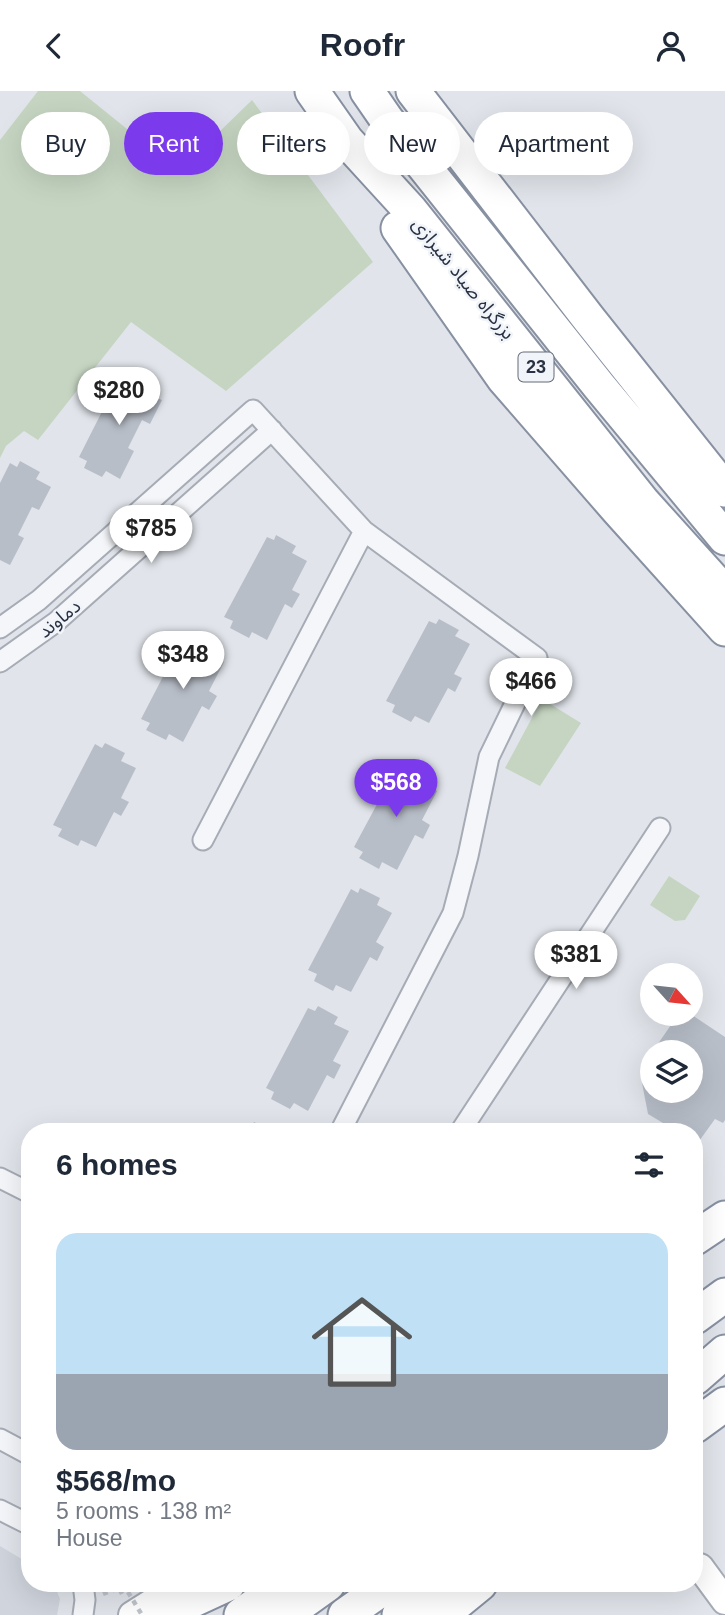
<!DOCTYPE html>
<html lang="en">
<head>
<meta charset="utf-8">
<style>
	:root { --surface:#fff; --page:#f2f2f3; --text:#1f2937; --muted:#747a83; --accent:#7c3aed }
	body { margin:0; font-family:Arial,"Noto Sans Arabic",sans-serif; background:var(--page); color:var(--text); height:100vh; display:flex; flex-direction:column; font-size:26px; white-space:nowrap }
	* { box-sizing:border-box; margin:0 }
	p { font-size:23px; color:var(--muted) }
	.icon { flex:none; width:38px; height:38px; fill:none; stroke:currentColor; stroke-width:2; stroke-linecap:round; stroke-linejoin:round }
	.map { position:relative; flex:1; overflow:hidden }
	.panel { position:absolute; left:21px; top:1032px; width:682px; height:469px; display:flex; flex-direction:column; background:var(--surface); border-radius:28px; box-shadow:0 7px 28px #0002 }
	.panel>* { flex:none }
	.top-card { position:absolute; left:21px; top:21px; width:684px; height:63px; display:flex; gap:14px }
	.needle { width:46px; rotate:117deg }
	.tools { position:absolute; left:640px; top:872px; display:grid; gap:14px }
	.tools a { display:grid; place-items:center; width:63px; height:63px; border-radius:50%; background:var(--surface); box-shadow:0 7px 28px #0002; font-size:35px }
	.price { position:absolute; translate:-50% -60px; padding:0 16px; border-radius:24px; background:#fff; color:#222; font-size:23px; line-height:46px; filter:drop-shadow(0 2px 4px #0008) }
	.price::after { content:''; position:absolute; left:50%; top:42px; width:21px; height:16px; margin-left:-10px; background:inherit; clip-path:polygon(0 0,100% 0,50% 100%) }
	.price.active { background:var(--accent); color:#fff }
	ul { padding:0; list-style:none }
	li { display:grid; align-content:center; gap:14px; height:371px; padding:0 35px }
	li span { display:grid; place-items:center; height:217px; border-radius:21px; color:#555 }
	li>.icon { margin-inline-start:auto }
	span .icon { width:126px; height:126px; fill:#fffc; stroke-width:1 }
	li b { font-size:30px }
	h2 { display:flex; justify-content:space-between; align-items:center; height:84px; padding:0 35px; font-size:30px }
	.pill { padding:0 24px; border-radius:32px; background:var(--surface); box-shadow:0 7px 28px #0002; font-size:24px; line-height:63px }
	.pill.active { background:var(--accent); color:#fff }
	header { display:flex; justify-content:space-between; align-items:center; height:91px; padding:0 35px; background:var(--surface); font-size:32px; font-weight:600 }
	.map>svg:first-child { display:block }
</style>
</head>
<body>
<header><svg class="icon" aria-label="back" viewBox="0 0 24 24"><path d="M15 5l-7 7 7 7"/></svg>Roofr<svg class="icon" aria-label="person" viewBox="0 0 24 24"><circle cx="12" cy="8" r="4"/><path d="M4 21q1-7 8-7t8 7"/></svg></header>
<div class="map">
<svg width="725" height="1524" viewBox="0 0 725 1524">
	<rect width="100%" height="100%" fill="#e1e5eb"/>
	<path fill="#cfd4dd" d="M0 1455 30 1473V1493H54L60 1508 57 1524H0Z"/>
	<path fill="#c6d5c2" d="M38 0H80L179 80 252 9 373 171 226 300 131 231 38 349 24 340 6 355 0 367V49Z
		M542 608 581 632 540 695 505 677Z
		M669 785 700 805 685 829 675 830 650 814Z"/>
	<path fill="#b8bec8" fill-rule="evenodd" d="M130 284 150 294 146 302 162 309 150 333 142 329 128 357 134 360 120 388 106 380 102 386 84 377 87 370 79 366 120 285 127 289Z
		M20 370 40 381 36 388 51 396 39 419 32 416 18 444 24 447 10 474 0 469V392L10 372 17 376Z
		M276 444 296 455 292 462 307 470 292 499 300 503 292 517 285 513 267 549 252 541 249 547 230 537 233 530 224 526 267 446 274 449Z
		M439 528 459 539 455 545 470 553 454 583 462 587 455 601 448 597 429 632 415 625 411 631 392 621 395 614 386 610 429 530 436 533Z
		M193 546 213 556 209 563 224 571 209 600 217 605 209 619 202 615 183 651 169 643 166 649 146 639 150 632 141 628 183 547 191 551Z
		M105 652 125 662 121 670 136 677 121 707 129 711 121 725 114 721 96 756 81 749 78 755 58 745 62 738 53 734 95 653 102 657Z
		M407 675 426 685 423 692 437 700 422 729 430 734 423 748 415 744 397 779 382 771 379 778 359 767 363 761 354 756 397 676 404 680Z
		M360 797 380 807 377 814 392 822 376 851 384 856 377 870 370 866 351 901 336 894 333 900 314 890 317 883 308 879 351 798 358 802Z
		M318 915 338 926 334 933 349 940 333 970 341 974 334 988 327 984 308 1020 294 1012 290 1018 271 1008 274 1001 266 997 308 917 315 920Z
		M685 922H689L725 946V1029L723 1032 715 1028 697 1053 695 1052V1041H678L648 1023 642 992 651 981 641 977 671 934 677 933ZM653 961H691V999H653Z
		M254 1031 273 1041H240L245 1033 251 1037Z"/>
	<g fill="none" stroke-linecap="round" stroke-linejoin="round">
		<g stroke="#a6abb5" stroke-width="23">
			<path id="street" d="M0 537 39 509 253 319 364 440 537 567 489 666 468 765 453 822 340 1041
				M0 571 56 531 272 339
				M203 749 364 440
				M460 1041 660 737
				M0 1087 30 1102
				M0 1348 30 1364
				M0 1419 30 1434
				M83 1524 85 1509 83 1493"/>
		</g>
		<g stroke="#a6abb5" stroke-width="30">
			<path id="secondary" d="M700 1476 725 1510
				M132 1524 181 1493"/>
		</g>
		<g stroke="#8891a2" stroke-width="37">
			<path id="highway" d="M312 0 347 50 411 120 643 411 725 502
				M367 0 387 29 599 295 725 447
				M413 0 589 228 725 399
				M398 137 504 288 618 419 725 538
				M695 1147 725 1127
				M695 1226 725 1204
				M695 1287 725 1261
				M695 1335 725 1313
				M161 1524 228 1493
				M241 1524 285 1493
				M285 1524 328 1493
				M345 1524 389 1493
				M399 1524 439 1493
				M442 1524 480 1493"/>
		</g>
		<path stroke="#bfc3ca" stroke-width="4.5" stroke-dasharray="5 5" stroke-linecap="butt" d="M103 1503 119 1497 122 1503"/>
		<use href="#street" stroke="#f4f6f9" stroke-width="19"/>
		<use href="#secondary" stroke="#fff" stroke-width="26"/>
		<use href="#highway" stroke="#fff" stroke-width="33"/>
		<path stroke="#bfc3ca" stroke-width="4.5" stroke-dasharray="5 5" stroke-linecap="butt" d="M128 1501 142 1524"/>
	</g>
	<g text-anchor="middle" stroke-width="5" stroke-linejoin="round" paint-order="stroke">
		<rect fill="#f1f4f8" stroke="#656c79" stroke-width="2" x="518.5" y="261.5" width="35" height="29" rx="5"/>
		<g font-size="18" font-weight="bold" fill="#293143">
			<text x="536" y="282">23</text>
		</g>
		<g font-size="19" fill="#293143" stroke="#f1f4f8">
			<text transform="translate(464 187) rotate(51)" y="7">بزرگراه صیاد شیرازی</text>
			<text transform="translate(59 527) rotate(-39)" y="7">دماوند</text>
		</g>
	</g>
</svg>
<div class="tools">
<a><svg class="needle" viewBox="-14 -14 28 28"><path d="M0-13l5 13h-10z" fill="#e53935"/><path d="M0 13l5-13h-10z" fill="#747a83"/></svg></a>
<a><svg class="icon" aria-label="layers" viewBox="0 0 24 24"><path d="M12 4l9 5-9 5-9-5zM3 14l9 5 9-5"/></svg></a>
</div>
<b class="price" style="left:119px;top:336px">$280</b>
<b class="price" style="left:151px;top:474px">$785</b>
<b class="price" style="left:183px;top:600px">$348</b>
<b class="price" style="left:531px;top:627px">$466</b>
<b class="price active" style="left:396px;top:728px">$568</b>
<b class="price" style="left:576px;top:900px">$381</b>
<div class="top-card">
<a class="pill">Buy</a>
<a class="pill active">Rent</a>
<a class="pill">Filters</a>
<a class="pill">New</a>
<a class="pill">Apartment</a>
</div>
<section class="panel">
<h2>6 homes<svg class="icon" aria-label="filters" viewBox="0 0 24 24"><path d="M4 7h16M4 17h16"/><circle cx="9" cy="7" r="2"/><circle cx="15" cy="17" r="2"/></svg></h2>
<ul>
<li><span style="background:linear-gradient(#bfe0f5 65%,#9aa5b1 0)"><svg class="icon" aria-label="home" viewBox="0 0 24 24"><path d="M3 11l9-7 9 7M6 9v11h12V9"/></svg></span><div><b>$568/mo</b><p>5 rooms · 138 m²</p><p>House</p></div></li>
</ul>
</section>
</div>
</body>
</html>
